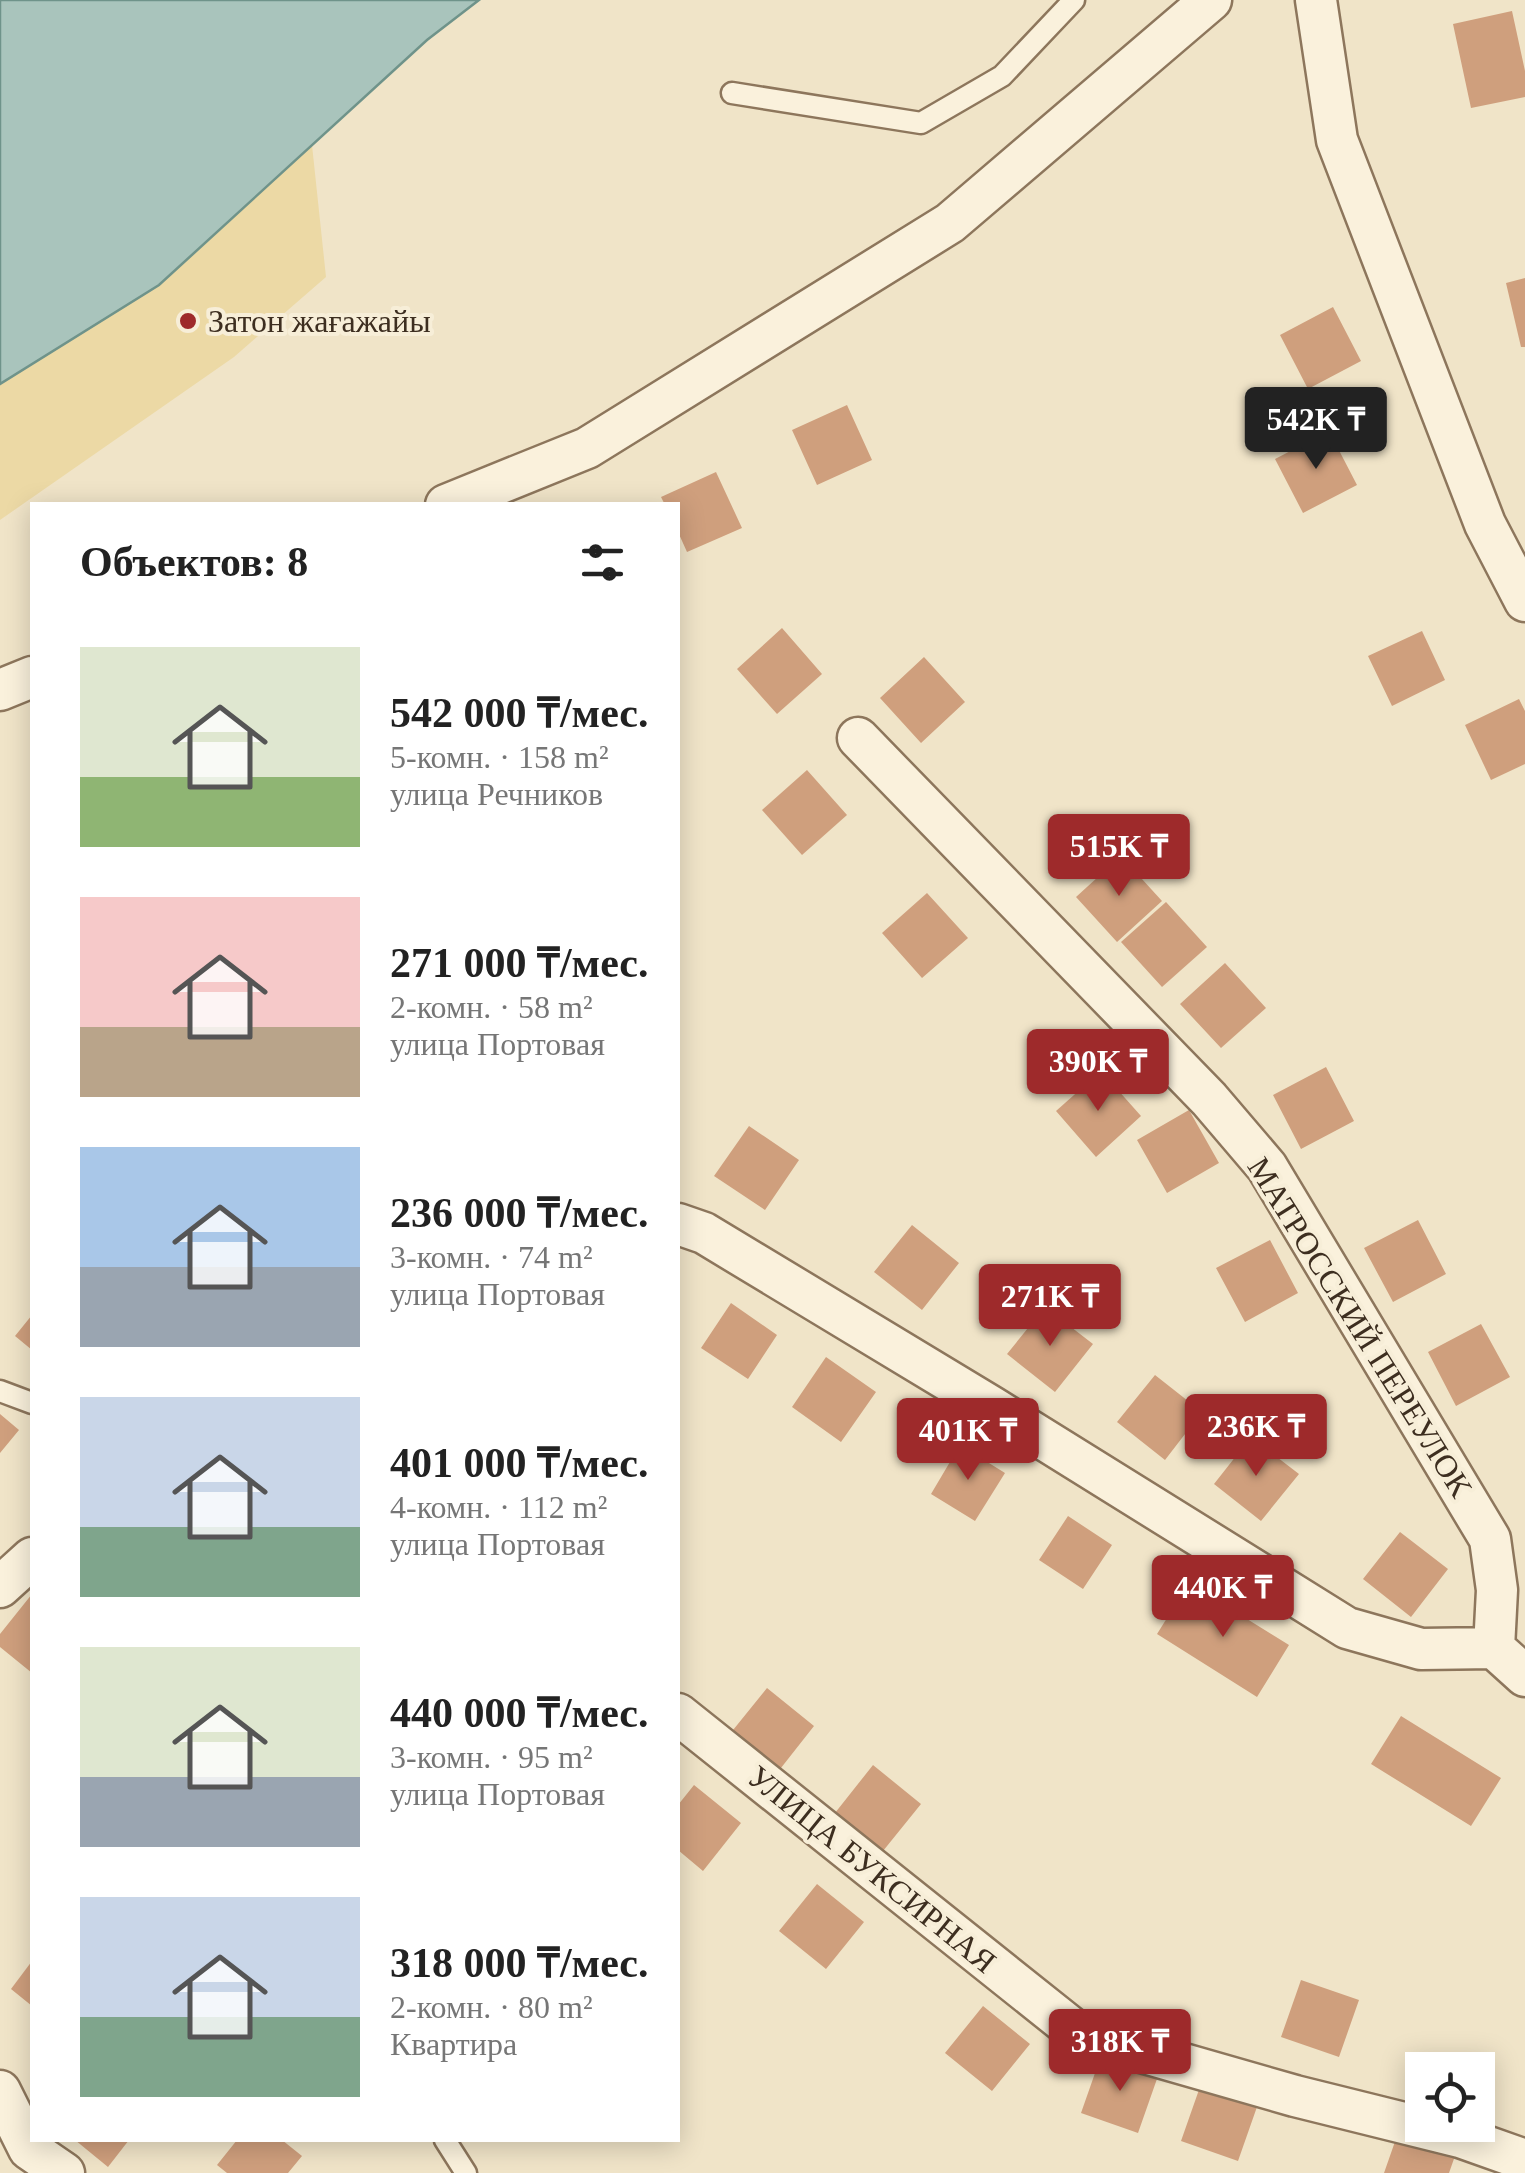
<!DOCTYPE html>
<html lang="ru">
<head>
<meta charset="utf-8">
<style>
	:root { --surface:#fff; --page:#f2f2f2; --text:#222; --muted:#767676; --accent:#9e2a2b }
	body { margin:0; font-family:Georgia,serif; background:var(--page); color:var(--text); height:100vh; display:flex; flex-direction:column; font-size:38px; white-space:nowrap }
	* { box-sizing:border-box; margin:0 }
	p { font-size:32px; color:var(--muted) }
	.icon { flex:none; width:55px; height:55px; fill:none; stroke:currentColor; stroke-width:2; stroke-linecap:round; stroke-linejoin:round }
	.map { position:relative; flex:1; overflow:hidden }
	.details { position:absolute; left:30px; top:502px; width:650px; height:1640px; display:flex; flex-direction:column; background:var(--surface); border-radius:0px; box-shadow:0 5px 25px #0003 }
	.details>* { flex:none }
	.buttons { position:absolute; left:1405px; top:2052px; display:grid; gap:20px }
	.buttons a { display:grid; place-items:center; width:90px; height:90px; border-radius:0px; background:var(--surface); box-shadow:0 5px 25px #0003; font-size:50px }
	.price { position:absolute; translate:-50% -85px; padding:0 22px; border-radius:10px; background:var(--accent); color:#fff; font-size:32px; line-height:65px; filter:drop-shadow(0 2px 5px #0008) }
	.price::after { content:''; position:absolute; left:50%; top:60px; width:30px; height:22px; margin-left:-15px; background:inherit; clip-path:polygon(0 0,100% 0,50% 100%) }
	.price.current { background:#222; color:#fff }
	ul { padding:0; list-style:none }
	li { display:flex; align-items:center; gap:30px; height:250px; padding:0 50px }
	li span { display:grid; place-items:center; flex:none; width:280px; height:200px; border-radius:0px; color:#555 }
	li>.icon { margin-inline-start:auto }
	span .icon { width:120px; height:120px; fill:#fffc; stroke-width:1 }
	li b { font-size:42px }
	h2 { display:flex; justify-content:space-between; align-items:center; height:120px; padding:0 50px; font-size:42px }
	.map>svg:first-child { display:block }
</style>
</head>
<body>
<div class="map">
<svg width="1525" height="2173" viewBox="0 0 1525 2173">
	<rect width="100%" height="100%" fill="#f0e4c8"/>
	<path fill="#ecd9a5" d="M312 145 326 277 234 357 0 520V384L159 285Z"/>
	<path fill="#a9c4bc" stroke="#6f938a" stroke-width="2.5" d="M0 0H479L427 40 159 285 0 384Z"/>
	<path fill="#cf9f7d" d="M1512 11 1525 71V97L1471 108 1453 24Z
		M1525 278V347H1521L1506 283Z
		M1333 307 1361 361 1308 389 1280 335Z
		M847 405 872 460 817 485 792 430Z
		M1329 431 1357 485 1303 513 1275 459Z
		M716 472 742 528 687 552 678 532V505H665L661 497Z
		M782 628 822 674 777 714 737 669Z
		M1422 631 1445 680 1392 706 1368 656Z
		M924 657 965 702 921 743 880 698Z
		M1519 699 1525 711V764L1491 780 1465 725Z
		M807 770 847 815 802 855 762 810Z
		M1121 856 1162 901 1117 942 1076 897Z
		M927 893 968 938 922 978 882 933Z
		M1166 902 1207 947 1162 987 1121 942Z
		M1225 963 1266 1008 1221 1048 1180 1004Z
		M1326 1067 1354 1121 1301 1149 1273 1095Z
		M1101 1071 1141 1116 1096 1157 1056 1111Z
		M1189 1110 1219 1163 1167 1193 1137 1140Z
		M749 1126 799 1160 765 1210 714 1176Z
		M1418 1220 1446 1274 1393 1302 1364 1248Z
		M912 1225 959 1263 922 1310 874 1272Z
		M1270 1240 1298 1293 1245 1322 1216 1268Z
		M731 1303 777 1335 748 1379 701 1348Z
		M1045 1307 1093 1344 1055 1392 1007 1354Z
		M32 1315V1350L15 1336Z
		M1481 1324 1510 1377 1456 1406 1428 1352Z
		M826 1357 876 1392 841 1442 792 1407Z
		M1155 1375 1202 1412 1165 1460 1117 1422Z
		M0 1414 19 1430 0 1453Z
		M1251 1437 1299 1474 1261 1521 1214 1484Z
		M960 1445 1005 1473 975 1521 931 1494Z
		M1068 1516 1112 1545 1083 1589 1039 1560Z
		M1400 1532 1448 1569 1411 1617 1363 1579Z
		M1189 1583 1289 1645 1257 1697 1157 1634Z
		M32 1594V1673L0 1647V1634Z
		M767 1688 814 1726 777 1773 729 1735Z
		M1401 1716 1501 1778 1471 1826 1371 1764Z
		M873 1765 921 1804 883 1851 835 1813Z
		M694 1785 741 1823 703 1871 678 1850V1805Z
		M817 1884 864 1922 826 1969 779 1931Z
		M32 1961V2006L11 1989Z
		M1301 1980 1359 2000 1339 2057 1281 2037Z
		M983 2006 1030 2044 992 2091 945 2053Z
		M1101 2056 1158 2076 1138 2133 1081 2113Z
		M1201 2084 1258 2104 1238 2161 1181 2141Z
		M1398 2133 1456 2153 1449 2173H1384Z
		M75 2140H129L108 2167Z
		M237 2140H282L302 2156 288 2173H227L217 2165Z"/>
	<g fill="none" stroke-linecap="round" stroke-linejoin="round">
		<g stroke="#8d765c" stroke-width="25">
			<path id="service" d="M732 93 921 123 1002 76 1074 0
				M0 1391 32 1403
				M445 2140 466 2173"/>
		</g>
		<g stroke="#8d765c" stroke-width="45">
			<path id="minor" d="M1316 0 1337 140 1485 524 1525 601
				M446 505 587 448 950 223 1211 0
				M0 690 32 677
				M858 738 1209 1099 1267 1167 1490 1539 1497 1590 1494 1648
				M678 1224 704 1233 992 1407 1347 1628 1421 1649 1494 1648 1525 1676
				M0 1587 32 1558
				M678 1714 1079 2034 1295 2096 1460 2137 1525 2160
				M0 2091 29 2149 64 2173"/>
		</g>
		<use href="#service" stroke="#faf1dc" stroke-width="20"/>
		<use href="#minor" stroke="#faf1dc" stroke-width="40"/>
	</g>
	<circle fill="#9e2a2b" stroke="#f7eed8" stroke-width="4" cx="188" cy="321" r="10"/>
	<g text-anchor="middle" stroke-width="8" stroke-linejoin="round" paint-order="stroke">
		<g font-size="32" fill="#3d2e20" stroke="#f7eed8" text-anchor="start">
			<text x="208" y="332">Затон жағажайы</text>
		</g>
		<g font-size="32" fill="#3d2e20" stroke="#f7eed8">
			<text transform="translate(1360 1327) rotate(58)" y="11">МАТРОССКИЙ ПЕРЕУЛОК</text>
			<text transform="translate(872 1869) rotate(39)" y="11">УЛИЦА БУКСИРНАЯ</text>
		</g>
	</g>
</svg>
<div class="buttons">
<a><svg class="icon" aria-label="locate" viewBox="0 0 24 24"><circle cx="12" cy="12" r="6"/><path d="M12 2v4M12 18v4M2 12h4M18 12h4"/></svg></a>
</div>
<b class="price current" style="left:1316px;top:472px">542K ₸</b>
<b class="price" style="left:1119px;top:899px">515K ₸</b>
<b class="price" style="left:1098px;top:1114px">390K ₸</b>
<b class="price" style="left:1050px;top:1349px">271K ₸</b>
<b class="price" style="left:1256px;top:1479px">236K ₸</b>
<b class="price" style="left:968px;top:1483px">401K ₸</b>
<b class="price" style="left:1223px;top:1640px">440K ₸</b>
<b class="price" style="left:1120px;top:2094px">318K ₸</b>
<section class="details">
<h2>Объектов: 8<svg class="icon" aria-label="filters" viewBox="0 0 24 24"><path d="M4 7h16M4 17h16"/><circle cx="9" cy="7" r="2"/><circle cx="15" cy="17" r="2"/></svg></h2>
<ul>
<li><span style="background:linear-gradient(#dfe7d0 65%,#8fb573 0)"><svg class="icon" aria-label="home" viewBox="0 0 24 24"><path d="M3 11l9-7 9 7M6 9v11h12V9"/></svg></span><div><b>542 000 ₸/мес.</b><p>5-комн. · 158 m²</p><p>улица Речников</p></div></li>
<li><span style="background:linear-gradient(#f6c9c9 65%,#b9a48a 0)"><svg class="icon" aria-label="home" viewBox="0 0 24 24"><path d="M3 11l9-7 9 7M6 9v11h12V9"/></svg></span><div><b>271 000 ₸/мес.</b><p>2-комн. · 58 m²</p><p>улица Портовая</p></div></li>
<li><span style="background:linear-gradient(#a9c7e8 60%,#9aa5b1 0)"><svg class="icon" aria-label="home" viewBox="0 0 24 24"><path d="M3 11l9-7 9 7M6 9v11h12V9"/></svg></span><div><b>236 000 ₸/мес.</b><p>3-комн. · 74 m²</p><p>улица Портовая</p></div></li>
<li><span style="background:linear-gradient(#c9d6e8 65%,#7fa58c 0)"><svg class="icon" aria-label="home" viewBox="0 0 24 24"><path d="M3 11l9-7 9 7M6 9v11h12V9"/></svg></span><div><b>401 000 ₸/мес.</b><p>4-комн. · 112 m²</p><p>улица Портовая</p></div></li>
<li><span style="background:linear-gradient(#dfe7d0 65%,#9aa5b1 0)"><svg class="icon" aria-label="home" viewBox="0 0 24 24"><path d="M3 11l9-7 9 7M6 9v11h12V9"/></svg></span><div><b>440 000 ₸/мес.</b><p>3-комн. · 95 m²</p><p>улица Портовая</p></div></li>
<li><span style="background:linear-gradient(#c9d6e8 60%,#7fa58c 0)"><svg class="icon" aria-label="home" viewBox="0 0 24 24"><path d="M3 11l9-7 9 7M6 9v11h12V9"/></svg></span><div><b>318 000 ₸/мес.</b><p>2-комн. · 80 m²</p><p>Квартира</p></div></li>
</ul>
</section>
</div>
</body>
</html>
